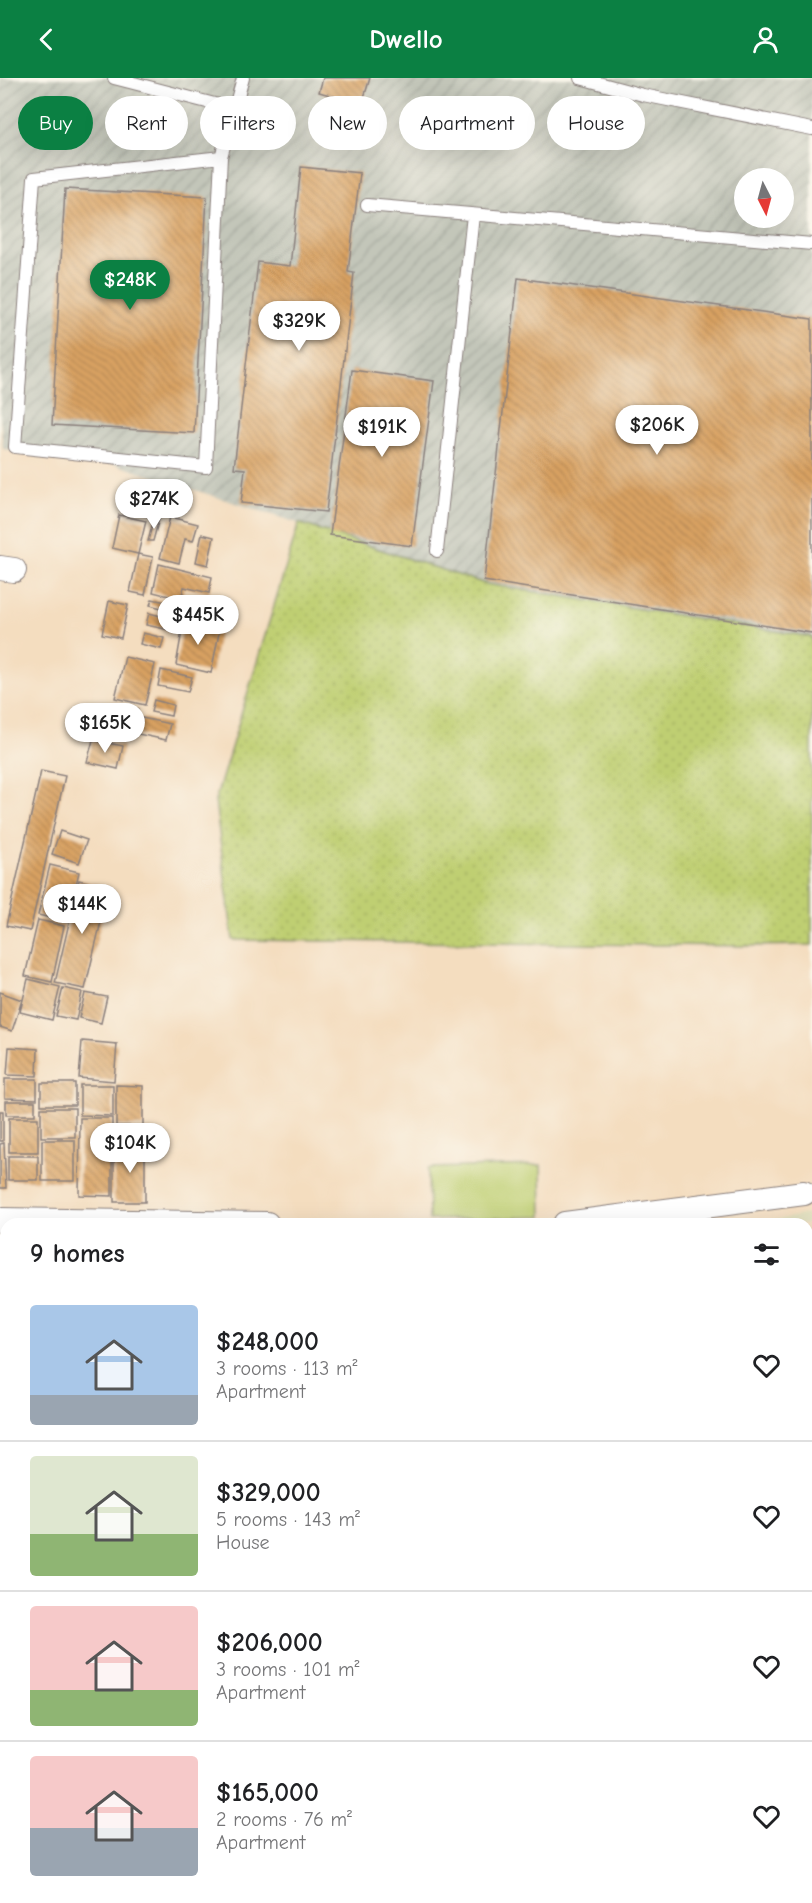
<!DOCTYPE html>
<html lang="en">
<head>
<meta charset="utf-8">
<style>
	:root { --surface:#fff; --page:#f2f2f2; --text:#202124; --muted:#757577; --line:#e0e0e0; --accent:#0b8043 }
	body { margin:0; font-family:"Comic Neue",sans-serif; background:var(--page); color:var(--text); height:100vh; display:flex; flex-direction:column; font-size:22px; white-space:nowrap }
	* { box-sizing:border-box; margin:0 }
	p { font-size:20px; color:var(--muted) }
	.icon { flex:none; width:33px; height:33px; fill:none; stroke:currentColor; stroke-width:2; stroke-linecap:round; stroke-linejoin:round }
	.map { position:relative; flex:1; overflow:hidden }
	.panel { position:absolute; left:0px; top:1140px; width:813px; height:686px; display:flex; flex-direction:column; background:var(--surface); border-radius:18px 18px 0 0; box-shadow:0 6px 24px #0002 }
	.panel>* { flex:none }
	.hud { position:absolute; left:18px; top:18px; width:777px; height:54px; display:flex; gap:12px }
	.needle { width:39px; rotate:174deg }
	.tools { position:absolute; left:734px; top:90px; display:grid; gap:12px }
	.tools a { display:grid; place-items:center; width:60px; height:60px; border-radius:50%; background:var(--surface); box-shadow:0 6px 24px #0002; font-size:30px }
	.price { position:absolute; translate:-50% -51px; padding:0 14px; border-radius:21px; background:#fff; color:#222; font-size:20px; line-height:39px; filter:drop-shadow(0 2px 3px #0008) }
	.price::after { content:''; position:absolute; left:50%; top:36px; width:18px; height:14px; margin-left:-9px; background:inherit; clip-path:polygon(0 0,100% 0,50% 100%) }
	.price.selected { background:var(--accent); color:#fff }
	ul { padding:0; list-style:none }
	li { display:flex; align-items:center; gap:18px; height:150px; padding:0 30px }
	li+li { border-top:2px solid var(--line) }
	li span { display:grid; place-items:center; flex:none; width:168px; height:120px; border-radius:6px; color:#555 }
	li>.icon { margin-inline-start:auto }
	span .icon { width:72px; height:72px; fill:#fffc; stroke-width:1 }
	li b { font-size:26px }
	h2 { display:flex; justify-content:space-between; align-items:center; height:72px; padding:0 30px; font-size:26px }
	.pill { padding:0 21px; border-radius:27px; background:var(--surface); box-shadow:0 6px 24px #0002; font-size:21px; line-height:54px }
	.pill.selected { background:var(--accent); color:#fff }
	header { display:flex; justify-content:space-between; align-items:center; height:78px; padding:0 30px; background:var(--accent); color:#fff; font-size:27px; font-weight:700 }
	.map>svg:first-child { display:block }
</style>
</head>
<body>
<header><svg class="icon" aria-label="back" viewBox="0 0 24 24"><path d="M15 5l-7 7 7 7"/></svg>Dwello<svg class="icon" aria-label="person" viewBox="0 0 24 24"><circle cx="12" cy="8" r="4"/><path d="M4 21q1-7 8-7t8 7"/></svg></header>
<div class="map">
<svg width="812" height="1825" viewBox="0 0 812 1825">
	<defs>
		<pattern id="industrial-furrows" width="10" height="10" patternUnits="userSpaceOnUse" patternTransform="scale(1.5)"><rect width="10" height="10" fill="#c3c6b9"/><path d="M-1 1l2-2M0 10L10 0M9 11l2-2" fill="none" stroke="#a7aaa0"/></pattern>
		<pattern id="grass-dots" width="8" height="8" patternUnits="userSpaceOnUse" patternTransform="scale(1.5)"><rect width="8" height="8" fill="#bfcf72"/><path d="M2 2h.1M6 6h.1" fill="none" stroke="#a4b164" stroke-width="1.8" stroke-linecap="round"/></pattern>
		<pattern id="building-back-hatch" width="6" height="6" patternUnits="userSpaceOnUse" patternTransform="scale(1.5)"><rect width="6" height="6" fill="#d9a262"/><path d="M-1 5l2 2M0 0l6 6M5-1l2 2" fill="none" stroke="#b08452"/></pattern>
	</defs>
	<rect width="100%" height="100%" fill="#fbf7ec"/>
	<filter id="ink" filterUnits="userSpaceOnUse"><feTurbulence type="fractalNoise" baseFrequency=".0167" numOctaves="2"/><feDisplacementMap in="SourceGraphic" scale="12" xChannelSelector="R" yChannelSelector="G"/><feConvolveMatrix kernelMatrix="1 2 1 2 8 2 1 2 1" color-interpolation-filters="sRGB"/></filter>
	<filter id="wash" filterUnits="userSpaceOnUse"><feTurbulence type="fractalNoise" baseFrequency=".008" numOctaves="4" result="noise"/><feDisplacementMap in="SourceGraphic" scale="24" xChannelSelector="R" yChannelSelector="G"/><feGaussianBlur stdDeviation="1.35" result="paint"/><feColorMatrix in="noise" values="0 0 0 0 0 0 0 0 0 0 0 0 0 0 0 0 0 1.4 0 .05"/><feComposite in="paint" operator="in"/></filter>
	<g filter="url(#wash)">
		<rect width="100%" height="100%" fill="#f4ddbf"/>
		<path fill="#dfddbb" d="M812 1135V1301L807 1303V1146H755Z"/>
		<path fill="url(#industrial-furrows)" fill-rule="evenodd" d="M0 0H812V559L486 506 105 383 3 371 0 339ZM744 100H783V140H744Z
			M807 1316H812V1534L807 1484Z
			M6 1475V1820H244V1825H0V1476Z"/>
		<path fill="url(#grass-dots)" stroke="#707856" stroke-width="1.5" d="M299 445 486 506 812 559V867L745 868 233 862 215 723Z"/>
		<path fill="#bfcf72" stroke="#707856" stroke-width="1.5" d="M541 1087 542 1139 429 1142 428 1090Z"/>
		<g id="blocks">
			<path fill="url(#building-back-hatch)" d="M323 0H370L362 26 319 14Z
				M301 89 360 95 348 194 354 195 326 434 241 425 245 391 234 390 258 184 290 188Z
				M65 111 207 119 194 355 52 347Z
				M518 200 812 241V555L484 503Z
				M352 292 434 303 412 468 330 457Z
				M119 437 146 443 138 476 112 470Z
				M170 439 198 446 193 463 185 461 179 485 160 480Z
				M154 440 159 441 153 463H148Z
				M202 456 214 459 208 487 196 484Z
				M138 476 153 479 145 517 130 514Z
				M159 486 212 499 209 515 184 509 181 521 153 514Z
				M190 518 207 522 203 538 187 535Z
				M152 521 171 525 169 532 150 527Z
				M109 523 128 527 121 560 102 556Z
				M149 535 173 541 170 552 146 547Z
				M184 542 220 550 211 595 176 587Z
				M143 555 164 560 161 571 140 566Z
				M125 579 155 586 145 627 115 620Z
				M161 592 192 599 188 614 158 608Z
				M154 622 173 627 171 638 151 634Z
				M112 625 138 631 132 656 106 650Z
				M142 640 170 646 166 662 138 656Z
				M93 662 123 668 118 691 87 684Z
				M41 693 65 698 30 853 6 848Z
				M60 753 87 762 79 785 52 776Z
				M50 787 79 794 67 844 38 837Z
				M79 802 109 810 85 911 55 905Z
				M38 842 64 848 52 904 25 898Z
				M28 901 60 909 52 942 20 934Z
				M63 910 82 914 76 942 56 938Z
				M0 914 22 922 12 953 0 949Z
				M85 915 107 919 101 945 79 940Z
				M82 963 117 966 114 1003 79 1000Z
				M9 969 38 971 37 998 7 997Z
				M5 1001H37V1021L5 1020Z
				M41 1005H75V1027H41Z
				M80 1007H113V1038L80 1037Z
				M116 1007 143 1008V1048H116Z
				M6 1023H35V1037H6Z
				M41 1030H75V1059H41Z
				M0 1033H3V1063H0Z
				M9 1040H38V1074H9Z
				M80 1040H112V1118L79 1117Z
				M42 1062H75V1103H42Z
				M4 1065 6 1110H0V1066Z
				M114 1067H145V1124H114Z
				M8 1078H38V1102H8Z
				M0 1216H5L6 1242H0Z
				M812 1231V1280L807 1282V1233Z
				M0 1246H5L6 1289H0Z
				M0 1292H6V1321H0Z
				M0 1326H6V1367H0Z
				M812 1345V1434H810L807 1400V1346Z
				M0 1370H6V1398H0Z
				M0 1479H6V1820H69V1821L30 1825H0Z"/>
		</g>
	</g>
	<g filter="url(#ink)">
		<use href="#blocks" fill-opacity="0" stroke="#8b807d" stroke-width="1.5"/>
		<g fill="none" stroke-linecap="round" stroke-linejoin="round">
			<g stroke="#8b807d" stroke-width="14">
				<path id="service" d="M114 0 234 31
					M580 0 643 17 812 51
					M221 79 34 100 15 369 206 389 221 79 243 0
					M367 127 812 166
					M437 473 473 137
					M807 1328 812 1327
					M551 1820 555 1825
					M711 1820 712 1825"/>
			</g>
			<g stroke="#8b807d" stroke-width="26">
				<path id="minor" d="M0 490 14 492
					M0 1142 267 1146
					M565 1146 804 1115"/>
			</g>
			<use href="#service" stroke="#fff" stroke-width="12"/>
			<use href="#minor" stroke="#fff" stroke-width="24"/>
		</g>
	</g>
</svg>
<div class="tools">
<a><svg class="needle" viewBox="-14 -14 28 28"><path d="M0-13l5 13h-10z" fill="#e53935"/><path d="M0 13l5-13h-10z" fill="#757577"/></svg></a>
</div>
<b class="price selected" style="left:130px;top:233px">$248K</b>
<b class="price" style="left:299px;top:274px">$329K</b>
<b class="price" style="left:657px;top:378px">$206K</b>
<b class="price" style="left:382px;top:380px">$191K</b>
<b class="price" style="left:154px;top:452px">$274K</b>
<b class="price" style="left:198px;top:568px">$445K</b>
<b class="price" style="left:105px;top:676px">$165K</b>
<b class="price" style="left:82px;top:857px">$144K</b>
<b class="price" style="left:130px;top:1096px">$104K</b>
<div class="hud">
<a class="pill selected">Buy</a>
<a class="pill">Rent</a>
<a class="pill">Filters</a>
<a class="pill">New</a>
<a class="pill">Apartment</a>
<a class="pill">House</a>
</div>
<section class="panel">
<h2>9 homes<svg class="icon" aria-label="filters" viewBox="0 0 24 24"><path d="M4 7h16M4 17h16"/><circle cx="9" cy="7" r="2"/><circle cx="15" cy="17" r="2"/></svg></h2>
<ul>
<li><span style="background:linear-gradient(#a9c7e8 75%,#9aa5b1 0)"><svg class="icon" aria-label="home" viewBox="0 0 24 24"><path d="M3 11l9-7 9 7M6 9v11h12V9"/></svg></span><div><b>$248,000</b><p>3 rooms · 113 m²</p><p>Apartment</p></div><svg class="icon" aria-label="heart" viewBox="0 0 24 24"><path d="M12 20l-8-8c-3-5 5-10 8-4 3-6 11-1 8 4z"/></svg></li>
<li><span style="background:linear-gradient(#dfe7d0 65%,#8fb573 0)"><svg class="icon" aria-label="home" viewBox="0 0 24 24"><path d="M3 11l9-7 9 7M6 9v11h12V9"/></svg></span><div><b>$329,000</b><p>5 rooms · 143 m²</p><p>House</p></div><svg class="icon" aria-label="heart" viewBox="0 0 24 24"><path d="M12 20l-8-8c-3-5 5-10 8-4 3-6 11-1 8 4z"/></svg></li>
<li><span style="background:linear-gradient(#f6c9c9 70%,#8fb573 0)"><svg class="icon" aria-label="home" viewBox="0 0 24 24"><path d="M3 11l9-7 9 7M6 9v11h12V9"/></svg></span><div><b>$206,000</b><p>3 rooms · 101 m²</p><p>Apartment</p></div><svg class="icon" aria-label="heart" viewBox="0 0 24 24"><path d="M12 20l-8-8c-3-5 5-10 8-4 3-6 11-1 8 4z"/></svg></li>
<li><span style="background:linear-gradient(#f6c9c9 60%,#9aa5b1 0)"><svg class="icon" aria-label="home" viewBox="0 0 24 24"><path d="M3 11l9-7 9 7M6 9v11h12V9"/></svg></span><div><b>$165,000</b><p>2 rooms · 76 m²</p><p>Apartment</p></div><svg class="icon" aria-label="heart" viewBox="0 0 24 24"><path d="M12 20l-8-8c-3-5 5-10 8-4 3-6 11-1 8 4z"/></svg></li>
</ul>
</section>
</div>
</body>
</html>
